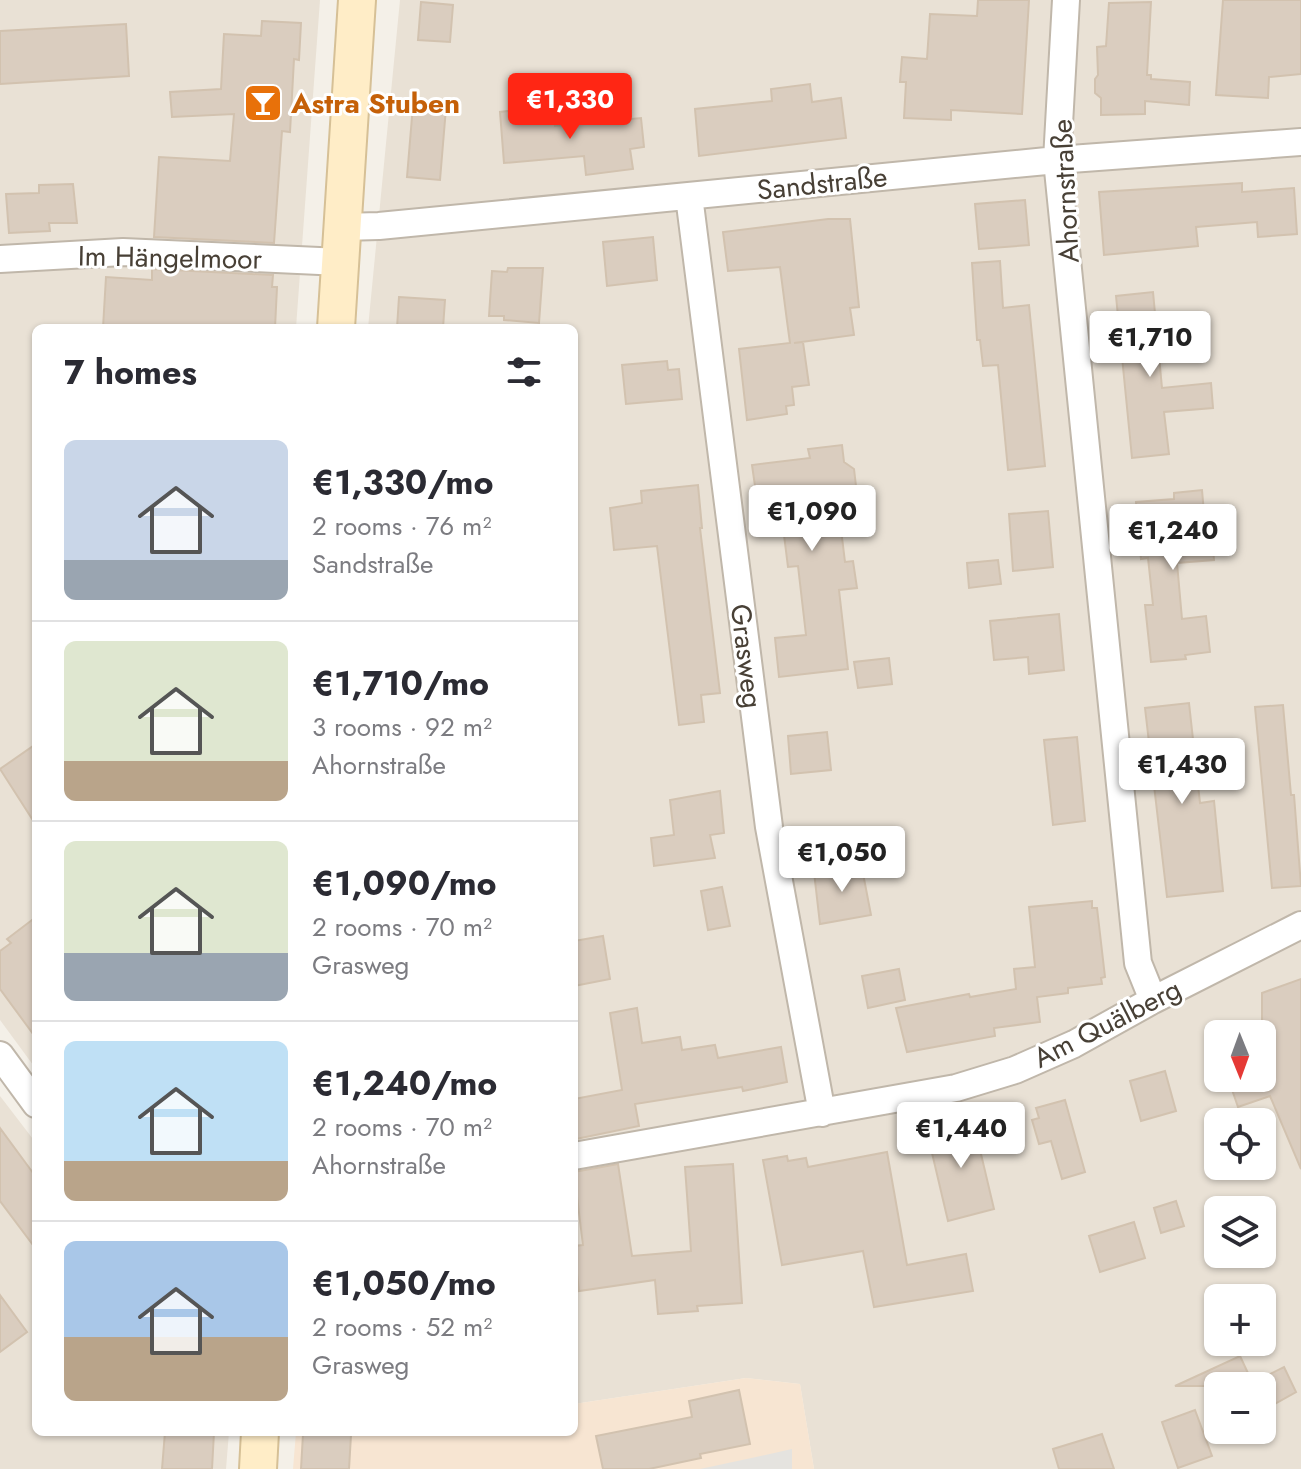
<!DOCTYPE html>
<html lang="en">
<head>
<meta charset="utf-8">
<style>
	:root { --surface:#fff; --page:#f2f2f3; --text:#2b2b33; --muted:#7c7c81; --line:#e1e1e2; --accent:#ff2614 }
	body { margin:0; font-family:Jost,sans-serif; background:var(--page); color:var(--text); height:100vh; display:flex; flex-direction:column; font-size:30px; white-space:nowrap }
	* { box-sizing:border-box; margin:0 }
	p { font-size:26px; color:var(--muted) }
	.icon { flex:none; width:44px; height:44px; fill:none; stroke:currentColor; stroke-width:2; stroke-linecap:round; stroke-linejoin:round }
	.map { position:relative; flex:1; overflow:hidden }
	.sheet { position:absolute; left:32px; top:324px; width:546px; height:1112px; display:flex; flex-direction:column; background:var(--surface); border-radius:12px; box-shadow:0 2px 6px #0004 }
	.sheet>* { flex:none }
	.needle { width:52px; rotate:179deg }
	.buttons { position:absolute; left:1204px; top:1020px; display:grid; gap:16px }
	.buttons a { display:grid; place-items:center; width:72px; height:72px; border-radius:12px; background:var(--surface); box-shadow:0 2px 6px #0004; font-size:40px }
	.price { position:absolute; translate:-50% -68px; padding:0 18px; border-radius:8px; background:#fff; color:#222; font-size:26px; line-height:52px; filter:drop-shadow(0 2px 4px #0008) }
	.price::after { content:''; position:absolute; left:50%; top:48px; width:24px; height:18px; margin-left:-12px; background:inherit; clip-path:polygon(0 0,100% 0,50% 100%) }
	.price.on { background:var(--accent); color:#fff }
	ul { padding:0; list-style:none }
	li { display:flex; align-items:center; gap:24px; height:200px; padding:0 32px }
	li+li { border-top:2px solid var(--line) }
	li span { display:grid; place-items:center; flex:none; width:224px; height:160px; border-radius:12px; color:#555 }
	li>.icon { margin-inline-start:auto }
	span .icon { width:96px; height:96px; fill:#fffc; stroke-width:1 }
	li b { font-size:34px }
	h2 { display:flex; justify-content:space-between; align-items:center; height:96px; padding:0 32px; font-size:34px }
	.map>svg:first-child { display:block }
</style>
</head>
<body>
<div class="map">
<svg width="1301" height="1469" viewBox="0 0 1301 1469">
	<rect width="100%" height="100%" fill="#f4f0e8"/>
	<path fill="#e9e1d5" fill-rule="evenodd" d="M0 0H320L296 328H36V1069L0 1020Z
		M400 0H1301V1469H814L800 1384 746 1378 574 1404V328H368ZM1218 1034H1262V1078H1218ZM1218 1122H1262V1166H1218ZM1218 1210H1262V1254H1218ZM1218 1298H1262V1342H1218ZM1218 1386H1262V1430H1218Z
		M0 1096 36 1143V1432H229L226 1469H0Z"/>
	<path fill="#f7e5d2" d="M746 1378 800 1384 814 1469H293L296 1432H574V1404Z"/>
	<path fill="#e5e3df" d="M792 1449V1469H700L756 1457Z"/>
	<path fill="#dacdbf" stroke="#d2c2af" stroke-width="2" d="M978 0H1029L1022 114 951 110V120L904 118 906 82H900L902 57 927 59 930 14 977 16Z
		M1223 0H1301V74L1269 77 1268 98 1216 95Z
		M421 2 453 5 450 42 418 40Z
		M1151 2 1147 75H1151V79L1190 82 1189 105 1145 101V114L1101 115V98L1095 93V79L1098 75 1097 47 1106 46 1109 3Z
		M262 21 301 23 299 60 294 59 290 132 282 131 274 243 154 237 159 157 230 161 234 114 172 117 170 92 221 89 224 34 261 36Z
		M126 24 129 76 0 84V31Z
		M810 84 812 102 841 98 846 138 699 156 695 109 772 101 771 89Z
		M413 105 446 108 440 180 407 177Z
		M533 108 534 114 554 112 555 126 641 118 644 147 630 149 633 169 586 175 584 156 504 163 500 112Z
		M1242 183V192L1294 188 1297 234 1258 237 1257 222 1196 227 1198 246 1104 255 1099 192Z
		M73 184 77 223H49L50 231 9 233 6 194 39 193V185Z
		M1025 200 1029 245 979 249 975 204Z
		M828 219H850L859 307 850 308 854 335 794 343 803 342 809 385 792 387 794 405 786 406 787 414 747 420 739 349 790 343 787 321 780 267 728 271 723 232Z
		M653 237 657 280 607 286 603 242Z
		M1000 261 1003 308 1029 305 1045 466 1008 470 998 365 983 366 980 340H977L972 263Z
		M508 268H543L539 323 504 320V316H489L492 271 507 272Z
		M152 269 273 275 272 287H277L275 328H103L106 277 152 280Z
		M1153 292 1162 388 1211 383 1213 408 1164 412 1169 454 1132 458 1116 296Z
		M399 297 445 300 443 328H397Z
		M667 361 668 370 679 369 682 399 626 404 622 365Z
		M842 445 844 462 854 469 856 486 836 488 845 562 853 561 857 588 839 590 848 669 779 677 775 638 806 635 798 566 788 567 781 511 759 514 752 465 810 458 808 449Z
		M698 485 702 528H700L720 693 701 695 704 722 679 725 657 546 614 550 610 508 642 503 641 491Z
		M1202 490 1206 536 1212 535 1214 560 1177 563 1182 619 1206 616 1210 652 1185 655 1186 659 1151 662 1145 605H1153L1148 558 1141 559 1136 502 1174 499V493Z
		M1048 511 1053 567 1013 571 1009 514Z
		M998 560 1001 584 969 588 967 563Z
		M1059 614 1064 670 1029 674 1028 657 994 660 990 621Z
		M889 658 892 684 858 688 854 662Z
		M1189 703 1200 803 1214 801 1223 891 1167 897 1145 708Z
		M1283 705 1291 795H1294L1301 886 1272 888 1255 707Z
		M827 732 831 770 791 774 788 736Z
		M1077 737 1085 821 1053 825 1044 740Z
		M36 744V825L0 769Z
		M720 791 724 833 710 835 715 858 654 866 651 838 674 835 670 800Z
		M861 863 871 915 820 924 814 872Z
		M722 887 730 926 708 930 701 891Z
		M1092 901V908H1097L1105 977 1101 978 1102 984 1068 988V993L1037 997 1040 1022 994 1028 995 1036 907 1052 896 1008 969 994 970 997 1016 989 1014 969 1035 967 1029 907Z
		M36 917V1038L0 989V951L11 943 7 939Z
		M603 936 610 979 574 986V941Z
		M899 969 905 1000 868 1008 862 976Z
		M1301 979V1169L1270 1096 1238 1107 1228 1078H1262V993Z
		M637 1008 642 1043 680 1037 682 1050 715 1045 718 1058 781 1047 787 1082 743 1091 742 1087 635 1104 639 1126 576 1139 574 1099 622 1090 610 1013Z
		M1165 1071 1176 1111 1141 1121 1130 1081Z
		M1065 1100 1085 1172 1062 1179 1051 1141 1039 1144 1032 1120 1039 1118 1036 1108Z
		M972 1116 994 1209 948 1221 932 1153 941 1151 934 1126Z
		M0 1128 36 1177V1249L0 1201Z
		M887 1152 907 1265 966 1254 973 1291 874 1307 863 1251 782 1265 763 1160 787 1156 788 1161 806 1158 808 1167Z
		M618 1164 632 1256 691 1251 685 1167 733 1164 742 1303 697 1306 698 1311 658 1314 655 1280 579 1291 574 1246 583 1245 574 1172Z
		M1176 1201 1184 1226 1161 1233 1154 1208Z
		M1134 1222 1145 1258 1100 1272 1089 1236Z
		M0 1295 27 1332 0 1352Z
		M1240 1356 1254 1386H1175Z
		M1284 1367 1296 1392 1262 1411V1378Z
		M739 1390 750 1444 700 1454 701 1458 649 1469H603L596 1436 692 1417 689 1401Z
		M1195 1410 1212 1456 1178 1468 1162 1422Z
		M165 1432H214L212 1469H162Z
		M303 1434 351 1435 349 1469H301Z
		M1102 1434 1114 1469H1059L1053 1449Z"/>
	<g fill="none" stroke-linecap="round" stroke-linejoin="round">
		<g stroke="#c0b7aa" stroke-width="30">
			<path id="street" d="M1066 0 1057 160 1138 963 1153 1000
				M689 196 769 827 822 1113
				M342 227 379 226 1057 160 1301 142
				M0 259 123 252 341 262
				M0 1055 36 1104
				M574 1156 956 1088 1015 1070 1074 1044 1153 1000 1301 925"/>
		</g>
		<g stroke="#d6c096" stroke-width="40">
			<path id="secondary" d="M336 328 357 0
				M258 1469 260 1432"/>
		</g>
		<use href="#street" stroke="#fff" stroke-width="26"/>
		<use href="#secondary" stroke="#ffedc7" stroke-width="36"/>
	</g>
	<defs>
		<g id="bar-square" transform="scale(2)"><rect x="-9" y="-9" width="18" height="18" rx="4" fill="#e8710a" stroke="#fff"/><path d="M-6-5H6L.8 .8V4.5H3.5V6h-7V4.5H-.8V.8Z" fill="#fff"/></g>
	</defs>
	<g fill-rule="evenodd">
		<use href="#bar-square" x="263" y="103"/>
	</g>
	<g text-anchor="middle" stroke-width="6" stroke-linejoin="round" paint-order="stroke">
		<g font-size="28" font-weight="bold" fill="#c56008" stroke="#fff" text-anchor="start">
			<text x="291" y="113">Astra Stuben</text>
		</g>
		<g font-size="28" fill="#484036" stroke="#fff">
			<text transform="translate(822 183) rotate(-6)" y="10">Sandstraße</text>
			<text transform="translate(1065 191) rotate(-93)" y="10">Ahornstraße</text>
			<text transform="translate(170 257) rotate(1)" y="10">Im Hängelmoor</text>
			<text transform="translate(747 656) rotate(83)" y="10">Grasweg</text>
			<text transform="translate(1107 1023) rotate(-27)" y="10">Am Quälberg</text>
		</g>
	</g>
</svg>
<div class="buttons">
<a><svg class="needle" viewBox="-14 -14 28 28"><path d="M0-13l5 13h-10z" fill="#e53935"/><path d="M0 13l5-13h-10z" fill="#7c7c81"/></svg></a>
<a><svg class="icon" aria-label="locate" viewBox="0 0 24 24"><circle cx="12" cy="12" r="6"/><path d="M12 2v4M12 18v4M2 12h4M18 12h4"/></svg></a>
<a><svg class="icon" aria-label="layers" viewBox="0 0 24 24"><path d="M12 4l9 5-9 5-9-5zM3 14l9 5 9-5"/></svg></a>
<a>+</a>
<a>−</a>
</div>
<b class="price on" style="left:570px;top:141px">€1,330</b>
<b class="price" style="left:1150px;top:379px">€1,710</b>
<b class="price" style="left:812px;top:553px">€1,090</b>
<b class="price" style="left:1173px;top:572px">€1,240</b>
<b class="price" style="left:1182px;top:806px">€1,430</b>
<b class="price" style="left:842px;top:894px">€1,050</b>
<b class="price" style="left:961px;top:1170px">€1,440</b>
<section class="sheet">
<h2>7 homes<svg class="icon" aria-label="filters" viewBox="0 0 24 24"><path d="M4 7h16M4 17h16"/><circle cx="9" cy="7" r="2"/><circle cx="15" cy="17" r="2"/></svg></h2>
<ul>
<li><span style="background:linear-gradient(#c9d6e8 75%,#9aa5b1 0)"><svg class="icon" aria-label="home" viewBox="0 0 24 24"><path d="M3 11l9-7 9 7M6 9v11h12V9"/></svg></span><div><b>€1,330/mo</b><p>2 rooms · 76 m²</p><p>Sandstraße</p></div></li>
<li><span style="background:linear-gradient(#dfe7d0 75%,#b9a48a 0)"><svg class="icon" aria-label="home" viewBox="0 0 24 24"><path d="M3 11l9-7 9 7M6 9v11h12V9"/></svg></span><div><b>€1,710/mo</b><p>3 rooms · 92 m²</p><p>Ahornstraße</p></div></li>
<li><span style="background:linear-gradient(#dfe7d0 70%,#9aa5b1 0)"><svg class="icon" aria-label="home" viewBox="0 0 24 24"><path d="M3 11l9-7 9 7M6 9v11h12V9"/></svg></span><div><b>€1,090/mo</b><p>2 rooms · 70 m²</p><p>Grasweg</p></div></li>
<li><span style="background:linear-gradient(#bfe0f5 75%,#b9a48a 0)"><svg class="icon" aria-label="home" viewBox="0 0 24 24"><path d="M3 11l9-7 9 7M6 9v11h12V9"/></svg></span><div><b>€1,240/mo</b><p>2 rooms · 70 m²</p><p>Ahornstraße</p></div></li>
<li><span style="background:linear-gradient(#a9c7e8 60%,#b9a48a 0)"><svg class="icon" aria-label="home" viewBox="0 0 24 24"><path d="M3 11l9-7 9 7M6 9v11h12V9"/></svg></span><div><b>€1,050/mo</b><p>2 rooms · 52 m²</p><p>Grasweg</p></div></li>
</ul>
</section>
</div>
</body>
</html>
